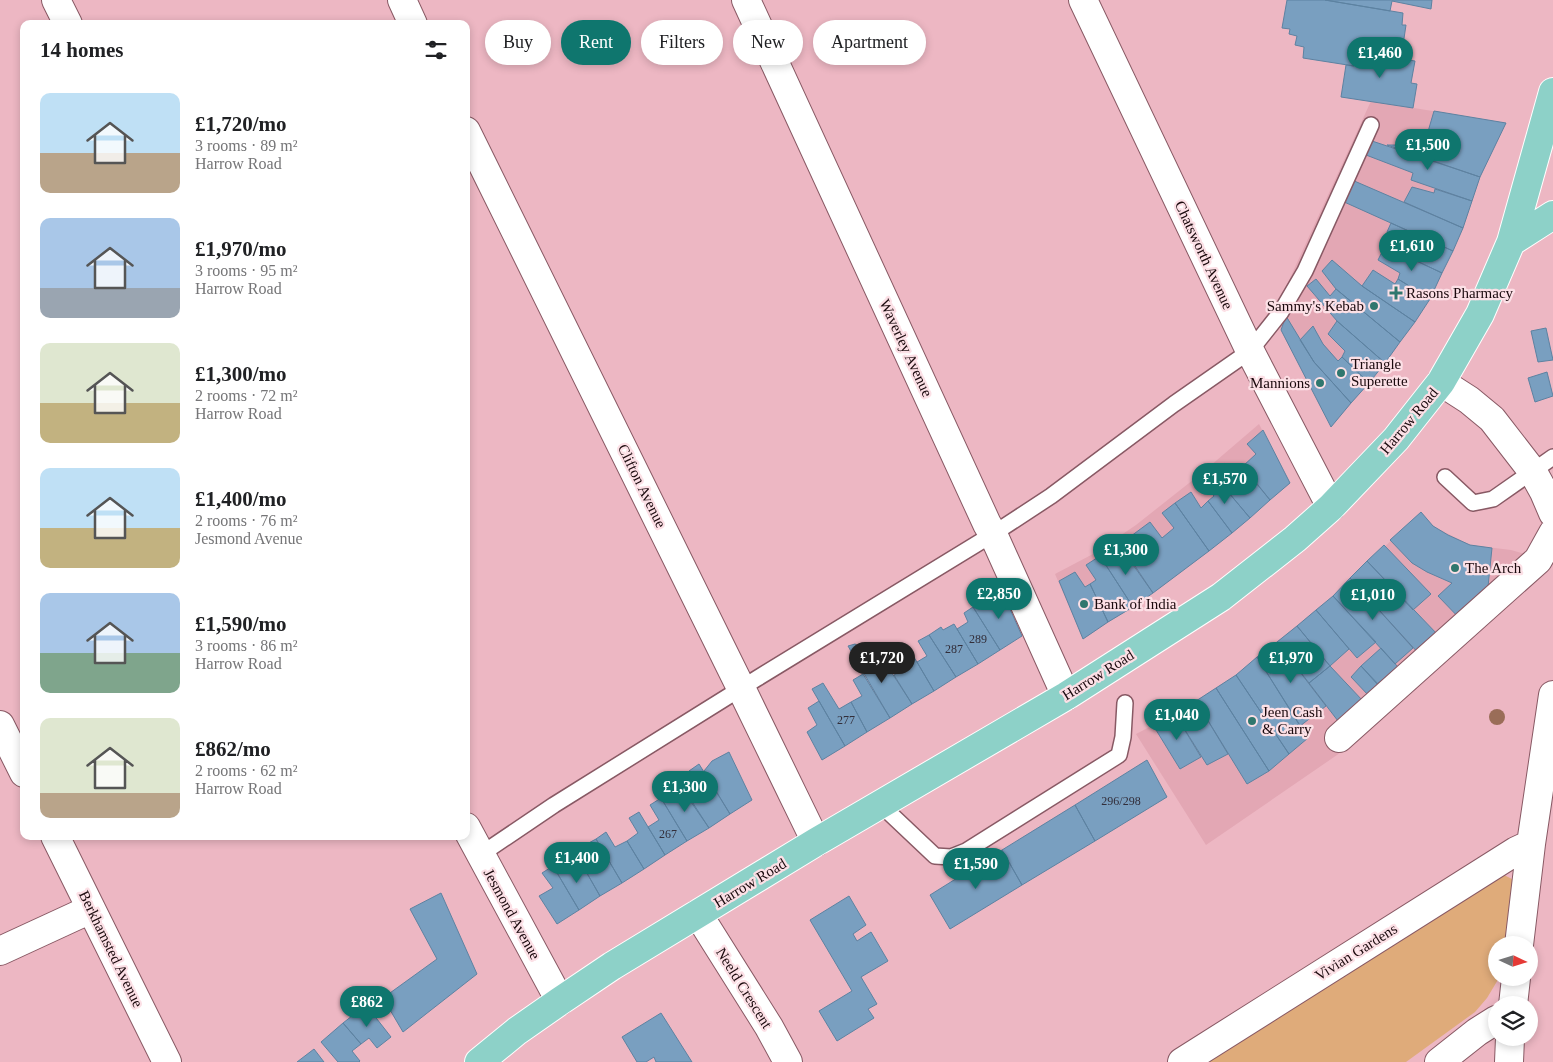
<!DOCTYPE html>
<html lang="en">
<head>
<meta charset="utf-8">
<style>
	:root { --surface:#fff; --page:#f6f6f6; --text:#202124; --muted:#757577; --accent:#0f766e }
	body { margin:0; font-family:"Times New Roman",serif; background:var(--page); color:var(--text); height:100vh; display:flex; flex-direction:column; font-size:19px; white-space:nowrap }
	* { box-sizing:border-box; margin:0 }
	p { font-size:16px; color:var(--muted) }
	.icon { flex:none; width:28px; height:28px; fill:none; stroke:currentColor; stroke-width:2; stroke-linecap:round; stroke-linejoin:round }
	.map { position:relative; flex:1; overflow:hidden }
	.side { position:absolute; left:20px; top:20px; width:450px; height:820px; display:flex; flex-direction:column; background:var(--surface); border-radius:10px; box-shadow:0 2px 8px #0003 }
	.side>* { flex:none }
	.hud { position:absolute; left:485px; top:20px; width:475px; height:45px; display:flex; gap:10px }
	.needle { width:32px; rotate:94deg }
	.tools { position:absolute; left:1488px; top:936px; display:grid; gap:10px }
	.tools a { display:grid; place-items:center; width:50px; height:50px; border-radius:50%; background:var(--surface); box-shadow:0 2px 8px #0003; font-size:25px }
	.price { position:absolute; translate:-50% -42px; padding:0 11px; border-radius:18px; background:var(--accent); color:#fff; font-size:16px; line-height:32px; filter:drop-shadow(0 1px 2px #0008) }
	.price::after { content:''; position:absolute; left:50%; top:30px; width:15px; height:11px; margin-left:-8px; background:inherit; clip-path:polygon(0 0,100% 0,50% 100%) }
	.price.on { background:#222; color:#fff }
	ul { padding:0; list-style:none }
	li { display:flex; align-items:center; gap:15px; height:125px; padding:0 20px }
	li span { display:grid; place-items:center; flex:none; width:140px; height:100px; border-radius:10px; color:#555 }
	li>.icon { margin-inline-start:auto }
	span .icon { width:60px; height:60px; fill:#fffc; stroke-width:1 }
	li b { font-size:21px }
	h2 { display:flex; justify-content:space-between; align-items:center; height:60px; padding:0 20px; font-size:21px }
	.chip { padding:0 18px; border-radius:22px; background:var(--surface); box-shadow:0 2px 8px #0003; font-size:18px; line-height:45px }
	.chip.on { background:var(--accent); color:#fff }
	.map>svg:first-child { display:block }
</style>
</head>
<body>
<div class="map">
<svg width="1553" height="1062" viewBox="0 0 1553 1062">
	<rect width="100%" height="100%" fill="#edb7c3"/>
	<path fill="#e3a7b4" d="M1371 101 1506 123 1480 177 1463 228 1430 299 1385 363 1331 427 1281 330 1274 313Z
		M1259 424 1290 483 1209 551 1153 593 1083 639 1055 574 1093 554 1136 525 1203 472Z
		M1421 512 1433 526 1470 545 1511 550 1529 555 1510 595 1416 689 1337 755 1206 845 1136 734 1175 714 1236 675 1333 596Z"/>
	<path fill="#dfab7a" d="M1504 875 1514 880 1507 945H1496V978H1499L1487 998 1475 1012 1406 1062H1199Z"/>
	<path fill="#799fc0" stroke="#5d82a1" d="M1287 0H1325L1403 13 1402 25H1406L1402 52 1358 45 1354 66 1303 58 1304 47 1295 45 1297 36 1289 34 1290 29 1282 28Z
		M1325 0H1432L1431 9 1392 1 1390 11Z
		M1358 45 1378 48 1377 55 1415 61 1411 83 1417 84 1413 108 1341 97 1346 65 1354 66Z
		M1434 111 1506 123 1480 177 1387 145H1428L1432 136 1427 135Z
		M1372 141 1480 177 1472 201 1411 180 1413 173 1366 155Z
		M1352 180 1463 228 1453 251 1342 201Z
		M1412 187 1434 193 1435 189 1472 201 1463 228 1404 202Z
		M1391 223 1453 251 1442 273 1385 246 1390 236 1387 232Z
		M1385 246 1442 273 1430 299 1398 279 1400 273 1378 260Z
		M1332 260 1362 286 1415 322 1400 342 1336 289 1322 271Z
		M1373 270 1395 284 1398 279 1430 299 1415 322 1362 286Z
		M1316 279 1330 296 1336 289 1400 342 1385 363 1337 321 1307 286Z
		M1286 316 1314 362 1351 403 1331 427 1281 330Z
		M1337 321 1385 363 1369 383 1342 357 1345 351 1328 334Z
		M1313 326 1323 344 1338 361 1342 357 1369 383 1351 403 1314 362 1300 340Z
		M1546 328 1553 360 1538 362 1531 331Z
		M1547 372 1553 396 1535 402 1528 378Z
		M1263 430 1290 483 1270 500 1243 466 1256 454 1247 444Z
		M1225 463 1238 477 1246 471 1270 500 1250 518 1213 474Z
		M1213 474 1250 518 1232 533 1208 501 1214 496 1202 482Z
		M1191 492 1201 508 1208 501 1232 533 1209 551 1175 503Z
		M1175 503 1209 551 1153 593 1131 560 1137 555 1127 539 1150 522 1162 538 1174 528 1162 513Z
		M1421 512 1433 526 1448 535 1470 545 1492 548 1486 606 1464 623 1438 596 1452 583 1427 572 1412 563 1390 540Z
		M1119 545 1153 593 1133 607 1100 556Z
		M1384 545 1431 594 1413 610 1367 561Z
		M1100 556 1133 607 1108 622 1090 584 1096 580 1086 565Z
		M1367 561 1439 636 1420 655 1350 578Z
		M1075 572 1085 587 1090 584 1108 622 1083 639 1059 581Z
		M1350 578 1413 648 1395 664 1333 596Z
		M1002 591 1022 636 1000 650 973 607Z
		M1333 596 1376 642 1357 658 1316 610Z
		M973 607 1000 650 978 664 957 629 968 622 964 613Z
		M1316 610 1349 649 1330 666 1297 626Z
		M954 624 978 664 956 677 929 635 941 627 943 630Z
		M1297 626 1330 666 1309 683 1277 642Z
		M929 635 956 677 934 691 917 662 927 656 918 641Z
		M1277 642 1326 706 1300 726 1257 657Z
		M855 644 864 649 877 672 888 667 912 704 890 718 848 646Z
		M908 647 934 691 912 704 894 675 905 669 895 650 899 648 901 651Z
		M1381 648 1398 667 1377 684 1361 666Z
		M1257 657 1308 738 1289 754 1236 675Z
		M1330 666 1363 701 1338 721 1309 683Z
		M1361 666 1380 686 1369 696 1351 677Z
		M863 674 890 718 867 732 851 702 862 696 853 680Z
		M1236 675 1289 754 1269 771 1216 688Z
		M823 683 839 709 851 702 867 732 845 746 812 689Z
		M1216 688 1269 771 1247 784 1196 701Z
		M819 701 845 746 822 760 807 732 817 725 808 708Z
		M1196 701 1228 754 1207 765 1175 714Z
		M1175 714 1201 757 1180 769 1153 725Z
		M729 752 752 800 730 814 704 771 712 761Z
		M1147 760 1167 797 1095 841 1075 805Z
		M699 764 730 814 709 828 691 802 704 795 689 771Z
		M680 783 709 828 687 841 661 798 672 792 670 788Z
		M661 798 687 841 665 855 648 827 659 820 650 805Z
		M1075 805 1095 841 1022 885 1002 850Z
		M639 812 665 855 644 869 627 841 638 833 629 818Z
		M606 832 615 847 627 841 644 869 622 883 596 839Z
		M596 839 622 883 600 896 584 868 595 861 585 845Z
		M1002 850 1022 885 950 929 930 895Z
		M560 855 572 874 584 868 600 896 579 910 553 866 559 862 556 857Z
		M553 866 579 910 557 924 539 896 553 888 542 873Z
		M441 893 477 974 403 1032 383 998 437 959 410 909Z
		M849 896 866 925 853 934 857 941 871 932 888 961 861 977 877 1004 868 1009 874 1018 837 1041 819 1011 852 991 810 920Z
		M366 1005 391 1037 377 1048 369 1038 361 1044 343 1023Z
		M661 1013 692 1062H656L654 1057 646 1062H637L622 1037Z
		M343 1023 361 1044 352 1051 360 1061 359 1062H338L321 1042Z
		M314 1049 324 1062H297Z"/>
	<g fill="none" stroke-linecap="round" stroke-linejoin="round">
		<g stroke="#885964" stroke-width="18">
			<path id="service" d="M1445 477 1473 503 1493 499 1553 457
				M880 804 935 856 951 857 966 851 1119 755 1123 737 1125 703
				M480 855 554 805 756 679 993 534 1051 496 1174 404 1250 351 1281 312 1305 271 1371 125"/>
		</g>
		<g stroke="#885964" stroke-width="30">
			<path id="minor" d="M56 0 68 24
				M402 0 413 24
				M746 0 987 524 993 534 1066 696
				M1083 0 1250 351 1331 507
				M466 131 741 688 816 842
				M1441 382 1469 400 1492 419 1533 472 1544 492 1553 513
				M0 725 24 773
				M1339 738 1538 560 1553 533
				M466 827 560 1001
				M55 836 167 1062
				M698 914 769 1027 788 1062
				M1519 945 1531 844 1553 695
				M0 951 91 909
				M1513 1005 1516 978
				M1182 1062 1516 851 1531 844
				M1439 1062 1477 1032 1496 1020
				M1509 1062 1510 1038"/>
		</g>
		<g stroke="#fff" stroke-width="30">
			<path id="primary" d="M1511 242 1553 215
				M479 1062 517 1031 560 1001 612 966 816 842 1066 696 1221 597 1295 539 1331 507 1396 439 1441 382 1480 314 1511 242 1553 92"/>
		</g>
		<use href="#service" stroke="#fff" stroke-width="15"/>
		<use href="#minor" stroke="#fff" stroke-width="28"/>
		<use href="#primary" stroke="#8dd1c8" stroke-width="28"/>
	</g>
	<circle fill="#9a6d58" cx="1497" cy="717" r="8"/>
	<g fill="#30776e" stroke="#fce0e6" stroke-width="2">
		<path d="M1393.5 285.5h5v5h5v5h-5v5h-5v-5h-5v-5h5z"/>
		<circle cx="1374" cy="306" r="5"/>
		<circle cx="1341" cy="373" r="5"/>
		<circle cx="1320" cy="383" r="5"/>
		<circle cx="1455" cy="568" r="5"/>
		<circle cx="1084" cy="604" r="5"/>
		<circle cx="1252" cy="721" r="5"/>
	</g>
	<g text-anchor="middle" stroke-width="4.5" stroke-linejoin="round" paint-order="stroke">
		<g font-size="12" fill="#322e3a">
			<text x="978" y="643">289</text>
			<text x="954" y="653">287</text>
			<text x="846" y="724">277</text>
			<text x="1121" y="805">296/298</text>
			<text x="668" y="838">267</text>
		</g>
		<g font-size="15" fill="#1a090d" stroke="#fce0e6">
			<text transform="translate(1204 255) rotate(65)" y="5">Chatsworth Avenue</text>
			<text transform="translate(906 348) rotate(65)" y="5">Waverley Avenue</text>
			<text transform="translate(1409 421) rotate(-50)" y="5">Harrow Road</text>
			<text transform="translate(642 486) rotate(64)" y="5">Clifton Avenue</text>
			<text transform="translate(1098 675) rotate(-32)" y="5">Harrow Road</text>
			<text transform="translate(750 883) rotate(-31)" y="5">Harrow Road</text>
			<text transform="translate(512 914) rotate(61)" y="5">Jesmond Avenue</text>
			<text transform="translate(111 949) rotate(64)" y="5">Berkhamsted Avenue</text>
			<text transform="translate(1356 952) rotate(-32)" y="5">Vivian Gardens</text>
			<text transform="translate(744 988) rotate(58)" y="5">Neeld Crescent</text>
		</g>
		<g font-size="15" fill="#1a090d" stroke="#fce0e6" text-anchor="start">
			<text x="1406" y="298">Rasons Pharmacy</text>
			<text x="1364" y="311" text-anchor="end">Sammy's Kebab</text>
			<text x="1351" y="369">Triangle<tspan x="1351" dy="17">Superette</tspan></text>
			<text x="1310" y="388" text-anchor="end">Mannions</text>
			<text x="1465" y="573">The Arch</text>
			<text x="1094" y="609">Bank of India</text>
			<text x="1262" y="717">Jeen Cash<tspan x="1262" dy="17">&amp; Carry</tspan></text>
		</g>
	</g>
</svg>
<div class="tools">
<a><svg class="needle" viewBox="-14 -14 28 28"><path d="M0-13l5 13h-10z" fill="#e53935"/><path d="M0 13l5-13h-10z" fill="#757577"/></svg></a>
<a><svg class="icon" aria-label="layers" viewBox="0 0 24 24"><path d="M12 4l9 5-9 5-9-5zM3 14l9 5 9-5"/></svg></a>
</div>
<b class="price" style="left:1380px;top:79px">£1,460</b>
<b class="price" style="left:1428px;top:171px">£1,500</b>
<b class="price" style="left:1412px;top:272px">£1,610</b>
<b class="price" style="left:1225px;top:505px">£1,570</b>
<b class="price" style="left:1126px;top:576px">£1,300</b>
<b class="price" style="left:999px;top:620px">£2,850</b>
<b class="price" style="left:1373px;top:621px">£1,010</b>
<b class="price on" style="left:882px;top:684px">£1,720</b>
<b class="price" style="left:1291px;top:684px">£1,970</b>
<b class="price" style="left:1177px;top:741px">£1,040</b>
<b class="price" style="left:685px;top:813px">£1,300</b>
<b class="price" style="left:577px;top:884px">£1,400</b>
<b class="price" style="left:976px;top:890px">£1,590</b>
<b class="price" style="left:367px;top:1028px">£862</b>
<div class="hud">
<a class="chip">Buy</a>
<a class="chip on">Rent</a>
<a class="chip">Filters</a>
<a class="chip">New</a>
<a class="chip">Apartment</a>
</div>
<section class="side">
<h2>14 homes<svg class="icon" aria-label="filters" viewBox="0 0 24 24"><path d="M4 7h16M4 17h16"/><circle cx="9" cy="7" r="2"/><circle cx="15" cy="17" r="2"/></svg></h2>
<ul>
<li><span style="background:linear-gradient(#bfe0f5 60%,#b9a48a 0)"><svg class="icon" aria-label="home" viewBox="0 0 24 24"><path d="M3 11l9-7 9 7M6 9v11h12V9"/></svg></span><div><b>£1,720/mo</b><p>3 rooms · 89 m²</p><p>Harrow Road</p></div></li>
<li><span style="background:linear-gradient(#a9c7e8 70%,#9aa5b1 0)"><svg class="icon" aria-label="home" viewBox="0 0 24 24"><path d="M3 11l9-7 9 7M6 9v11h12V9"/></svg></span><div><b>£1,970/mo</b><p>3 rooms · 95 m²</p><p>Harrow Road</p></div></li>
<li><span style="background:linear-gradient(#dfe7d0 60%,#c2b280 0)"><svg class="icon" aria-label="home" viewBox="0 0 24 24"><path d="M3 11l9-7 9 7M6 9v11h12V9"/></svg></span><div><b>£1,300/mo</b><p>2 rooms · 72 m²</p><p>Harrow Road</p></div></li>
<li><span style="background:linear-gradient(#bfe0f5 60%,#c2b280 0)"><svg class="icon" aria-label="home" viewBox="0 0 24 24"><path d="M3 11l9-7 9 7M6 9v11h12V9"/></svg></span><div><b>£1,400/mo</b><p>2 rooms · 76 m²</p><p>Jesmond Avenue</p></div></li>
<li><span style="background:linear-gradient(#a9c7e8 60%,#7fa58c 0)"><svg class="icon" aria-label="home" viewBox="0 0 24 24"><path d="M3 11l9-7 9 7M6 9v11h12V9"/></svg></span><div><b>£1,590/mo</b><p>3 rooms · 86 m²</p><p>Harrow Road</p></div></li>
<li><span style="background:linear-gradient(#dfe7d0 75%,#b9a48a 0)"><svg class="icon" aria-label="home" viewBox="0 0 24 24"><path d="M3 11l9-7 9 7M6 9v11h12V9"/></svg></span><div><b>£862/mo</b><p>2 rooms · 62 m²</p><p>Harrow Road</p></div></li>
</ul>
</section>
</div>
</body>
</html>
